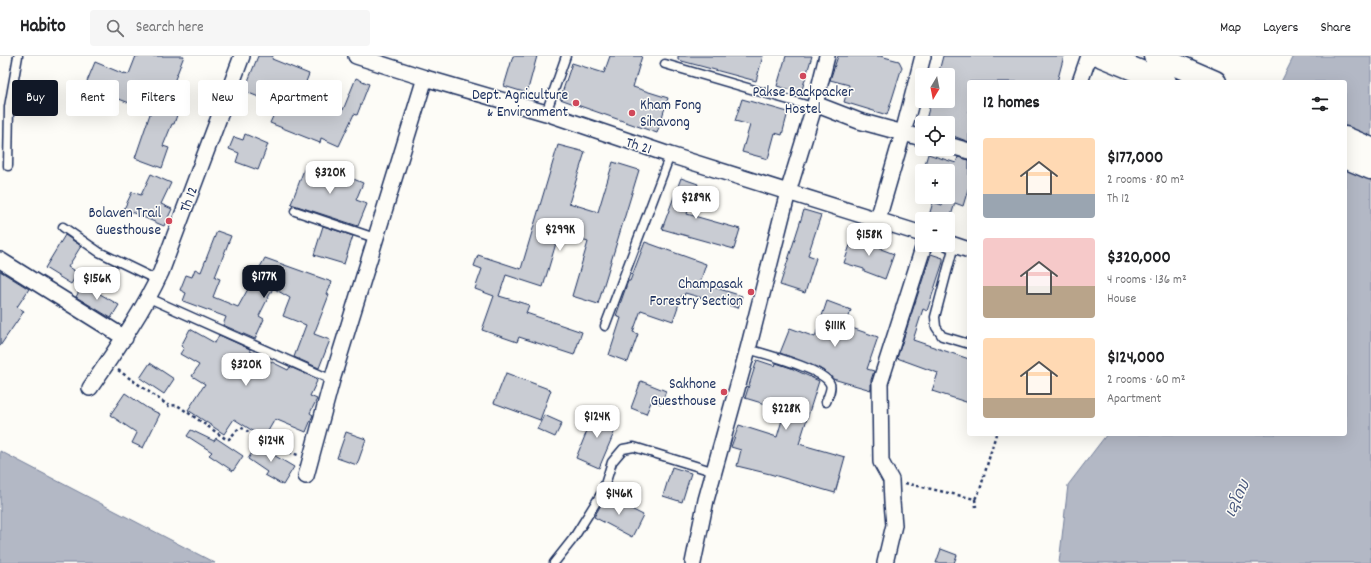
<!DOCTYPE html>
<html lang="en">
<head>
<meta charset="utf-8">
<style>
	:root { --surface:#fff; --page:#f6f6f6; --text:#202124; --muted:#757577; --line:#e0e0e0; --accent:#111827 }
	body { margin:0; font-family:Dekko,"Noto Sans Lao",sans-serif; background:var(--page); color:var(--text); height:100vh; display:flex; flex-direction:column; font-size:15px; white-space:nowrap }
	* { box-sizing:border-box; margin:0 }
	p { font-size:13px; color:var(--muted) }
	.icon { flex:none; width:22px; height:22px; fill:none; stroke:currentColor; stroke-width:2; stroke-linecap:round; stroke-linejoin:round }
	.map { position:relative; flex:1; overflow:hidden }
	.drawer { position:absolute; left:967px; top:24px; width:380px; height:356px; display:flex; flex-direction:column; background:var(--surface); border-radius:4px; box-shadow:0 4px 16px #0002 }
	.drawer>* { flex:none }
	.guide { position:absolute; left:12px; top:24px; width:380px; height:36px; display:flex; gap:8px }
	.needle { width:26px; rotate:190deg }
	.tools { position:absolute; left:915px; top:12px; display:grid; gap:8px }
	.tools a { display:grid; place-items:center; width:40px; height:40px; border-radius:4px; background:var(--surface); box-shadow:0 4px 16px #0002; font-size:20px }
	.price { position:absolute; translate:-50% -34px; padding:0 9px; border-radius:8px; background:#fff; color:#222; font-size:13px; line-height:26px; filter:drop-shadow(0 1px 2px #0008) }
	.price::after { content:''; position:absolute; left:50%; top:24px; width:12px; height:9px; margin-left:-6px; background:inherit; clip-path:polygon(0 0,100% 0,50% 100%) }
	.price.on { background:var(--accent); color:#fff }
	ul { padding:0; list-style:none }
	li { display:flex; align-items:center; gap:12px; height:100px; padding:0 16px }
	li span { display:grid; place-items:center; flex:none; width:112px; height:80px; border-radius:4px; color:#555 }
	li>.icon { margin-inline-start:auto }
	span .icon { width:48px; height:48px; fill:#fffc; stroke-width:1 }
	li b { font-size:17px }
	h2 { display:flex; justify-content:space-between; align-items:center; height:48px; padding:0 16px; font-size:17px }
	.pill { padding:0 14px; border-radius:4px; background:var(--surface); box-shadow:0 4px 16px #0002; font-size:14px; line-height:36px }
	.pill.on { background:var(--accent); color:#fff }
	header { display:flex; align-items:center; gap:24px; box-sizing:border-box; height:56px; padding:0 20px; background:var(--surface); border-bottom:1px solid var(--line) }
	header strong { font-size:19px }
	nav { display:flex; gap:22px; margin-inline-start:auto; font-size:14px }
	.search { width:280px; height:36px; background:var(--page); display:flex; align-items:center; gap:10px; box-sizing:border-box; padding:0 14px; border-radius:4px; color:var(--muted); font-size:15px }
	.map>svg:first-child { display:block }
</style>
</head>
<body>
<header>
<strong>Habito</strong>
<div class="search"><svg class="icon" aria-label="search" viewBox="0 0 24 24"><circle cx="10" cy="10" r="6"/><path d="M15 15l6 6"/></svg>Search here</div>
<nav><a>Map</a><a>Layers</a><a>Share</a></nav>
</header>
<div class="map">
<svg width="1371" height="507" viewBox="0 0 1371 507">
	<rect width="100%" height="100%" fill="#fdfcf7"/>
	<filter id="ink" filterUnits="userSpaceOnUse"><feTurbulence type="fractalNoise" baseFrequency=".025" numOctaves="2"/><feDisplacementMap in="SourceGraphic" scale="8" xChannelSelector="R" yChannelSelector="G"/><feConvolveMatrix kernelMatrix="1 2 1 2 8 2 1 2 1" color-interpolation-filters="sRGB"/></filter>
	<g filter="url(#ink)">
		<path fill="#b3b8c5" stroke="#76819c" d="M1294 0H1371V507H1059L1068 429 1107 378H1345V26H1281Z
			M0 395 215 507H0Z"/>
		<path fill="#c9ccd3" stroke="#1b2f5e" d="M136 0H184L172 31 185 35 174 68H172L163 90 169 92 162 112 135 102 151 55 100 36 98 41 83 35 95 6 124 18V17L129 18Z
			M258 0H273L272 3 309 18 304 31 325 39 323 45 343 54 356 22 369 28 357 59 354 58 339 90 321 82 320 87 270 67 278 49 244 35Z
			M513 0H537L527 37 504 30Z
			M610 0H642L633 31 668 42 657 77 560 43 572 7 604 17Z
			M678 0H763L756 25 678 4Z
			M786 0H812L801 37 777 30Z
			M838 0H880L899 5 902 11 887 59 844 46 849 29 830 24Z
			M943 0H1064L1057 26H969V86L948 78V67H925L931 45H948V19H938Z
			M742 43 788 56 782 79 775 77 768 103 742 96 750 69 735 65Z
			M245 78 268 88 258 114 236 106 239 97 229 93 234 81 243 84Z
			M558 89 585 96 569 147 598 156 613 106 639 114 598 248 572 240 588 186 559 177 543 231 506 219 499 240 529 249 526 257 582 276 574 299 519 281 517 286 482 274 494 240 475 233 482 213 474 210 478 199 521 213Z
			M928 98 956 107 958 101 969 104V130L963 150 955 147 950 163H928L933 146 942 149 945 141H948V132L953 115H923Z
			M305 111 322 118 325 111 363 127 356 144 367 148 358 170 291 148Z
			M151 118 171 127 161 148 172 153 164 170 124 153 132 136 141 139Z
			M681 122 698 128 687 158 740 173 734 193 662 173Z
			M804 154 821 159 808 199 816 202 805 237 780 229Z
			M323 170 353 180 344 208 314 199Z
			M217 175 231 180 215 221 220 223 213 241 238 251 265 202 332 226 327 238 329 239 314 278 330 284 319 312 294 301 306 269 283 260 290 242 273 232 259 260 264 263 255 283 223 269 226 261 183 245 186 237 180 234 186 219 192 221 195 213 201 216Z
			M65 179 81 190 68 211 78 217 71 228 45 212Z
			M853 180 882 189 881 193 894 198 885 223 864 215V213L844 207Z
			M645 186 706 208 700 227 742 240 738 252 685 237 684 240 682 239 673 265 641 254 633 276 638 278 628 306 609 299 621 262 616 260 628 225H630Z
			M931 198 943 202V206L927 255 923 253 913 284 969 303V347L932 335 938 317 897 302Z
			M0 215 29 233 17 251 24 255 0 290Z
			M83 228 119 249 111 262 76 241Z
			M827 245 851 254 846 270 878 281 867 313 874 315 871 324V334L833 323 829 318 819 312 780 297 790 272 815 281Z
			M190 273 215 287 219 279 250 293V295L288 314 290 311 315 322 317 325 310 340 317 343 310 357 313 359 306 376 275 363 264 382 234 363 224 378 188 354 205 328 192 320 199 309 180 298 184 292 181 290Z
			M757 304 775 310 776 307 791 312 819 325 799 388 845 401 835 437 770 418 737 410 741 394 731 391 739 369 777 381 785 354 745 342Z
			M150 307 174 323 164 338 140 322Z
			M506 317 551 334 540 364 494 347Z
			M641 325 666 335 661 348 652 344 646 358 631 352Z
			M125 337 147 352 160 358 143 392 132 387 137 377 110 359Z
			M595 355 619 365 599 412 576 402Z
			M544 359 562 367 555 381 537 373Z
			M191 374 214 385 216 382 243 400 233 415 209 399 212 396 187 380Z
			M346 376 366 383 357 409 337 402Z
			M260 384 274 394 272 398 294 411 283 429 265 419 267 416 248 403Z
			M672 411 691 417 682 446 663 440Z
			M606 440 643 459 632 481 594 461Z
			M941 493 957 499 954 507H936Z"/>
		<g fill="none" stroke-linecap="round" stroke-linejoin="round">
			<g stroke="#1b2f5e" stroke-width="11">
				<path id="service" d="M665 8 813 51
					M546 57 566 0
					M8 110 9 51 18 0
					M295 155 375 182
					M63 171 99 196 157 224
					M954 189 935 261 936 271 942 280 969 288
					M149 242 332 324
					M605 270 670 99
					M748 293C764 298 824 313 830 328 832 332 828 341 826 346
					M554 507 573 483 603 435 612 406 623 393 634 391 715 416"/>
			</g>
			<g stroke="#1b2f5e" stroke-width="18">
				<path id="minor" d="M356 0 425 22 546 57 670 99 922 178
					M1080 26 1089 0
					M815 48 859 65 922 82
					M948 89 969 95
					M878 163 903 77 923 0
					M948 187 969 194
					M0 204 125 282
					M90 332C116 294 142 257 161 216L242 0
					M306 420 332 324 425 22
					M693 507 706 444 748 293 788 136 815 48 827 0
					M885 507 894 469 892 446 891 424 881 406 880 327 924 189"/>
			</g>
			<g stroke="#1b2f5e" stroke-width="25">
				<path id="trunk" d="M1102 0 1165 26
					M1155 0 1215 26
					M1345 82 1371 93
					M1345 101 1371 112"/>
			</g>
			<path stroke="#1b2f5e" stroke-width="2.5" stroke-dasharray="3 3" stroke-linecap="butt" d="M118 314 169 350 177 349 226 383H229L239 372H242L277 392 298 399
				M905 427 975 443 980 434 996 378
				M975 443 976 451"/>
			<use href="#service" stroke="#fdfcf7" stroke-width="8"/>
			<use href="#minor" stroke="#fdfcf7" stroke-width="15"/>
			<use href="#trunk" stroke="#fdfcf7" stroke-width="22"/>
		</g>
	</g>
	<g fill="#d1495b" stroke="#fdfcf7" stroke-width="1.5">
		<circle cx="803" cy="20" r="4"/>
		<circle cx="576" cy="47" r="4"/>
		<circle cx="632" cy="57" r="4"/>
		<circle cx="169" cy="165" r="4"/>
		<circle cx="751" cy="236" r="4"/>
		<circle cx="724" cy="336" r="4"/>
	</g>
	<g text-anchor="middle" stroke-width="3" stroke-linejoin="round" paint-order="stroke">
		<g font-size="15" fill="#1b2f5e" stroke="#fdfcf7" text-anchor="end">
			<text x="803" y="40" text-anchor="middle">Pakse Backpacker<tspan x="803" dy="17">Hostel</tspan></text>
			<text x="568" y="43">Dept. Agriculture<tspan x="568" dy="17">&amp; Environment</tspan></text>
			<text x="640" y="53" text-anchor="start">Kham Fong<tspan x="640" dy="17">Sihavong</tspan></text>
			<text x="161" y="161">Bolaven Trail<tspan x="161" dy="17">Guesthouse</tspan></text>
			<text x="743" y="232">Champasak<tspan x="743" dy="17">Forestry Section</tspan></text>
			<text x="716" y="332">Sakhone<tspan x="716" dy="17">Guesthouse</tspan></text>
		</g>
		<g font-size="15" fill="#1b2f5e" stroke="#fdfcf7">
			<text transform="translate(639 89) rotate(18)" y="5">Th 21</text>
			<text transform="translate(188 143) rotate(-69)" y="5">Th 12</text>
		</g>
		<g font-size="16" font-style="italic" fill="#49587d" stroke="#fdfcf7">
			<text transform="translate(1236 442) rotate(-66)" y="6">ເຊໂດນ</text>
		</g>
	</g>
</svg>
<div class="tools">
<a><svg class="needle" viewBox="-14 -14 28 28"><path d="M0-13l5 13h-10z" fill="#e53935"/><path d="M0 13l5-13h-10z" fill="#757577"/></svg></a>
<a><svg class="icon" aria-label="locate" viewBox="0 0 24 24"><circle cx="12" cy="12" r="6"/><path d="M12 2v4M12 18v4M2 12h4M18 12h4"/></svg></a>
<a>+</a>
<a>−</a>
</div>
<b class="price" style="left:330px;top:139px">$320K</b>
<b class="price" style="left:696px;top:164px">$289K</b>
<b class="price" style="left:560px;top:196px">$299K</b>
<b class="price" style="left:869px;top:201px">$158K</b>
<b class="price on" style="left:264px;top:243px">$177K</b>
<b class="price" style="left:97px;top:245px">$156K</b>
<b class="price" style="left:835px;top:292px">$111K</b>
<b class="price" style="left:246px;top:331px">$320K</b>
<b class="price" style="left:786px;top:375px">$228K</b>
<b class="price" style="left:597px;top:383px">$124K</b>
<b class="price" style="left:271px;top:407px">$124K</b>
<b class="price" style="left:619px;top:460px">$146K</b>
<div class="guide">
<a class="pill on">Buy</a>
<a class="pill">Rent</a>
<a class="pill">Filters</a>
<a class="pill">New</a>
<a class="pill">Apartment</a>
</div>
<section class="drawer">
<h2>12 homes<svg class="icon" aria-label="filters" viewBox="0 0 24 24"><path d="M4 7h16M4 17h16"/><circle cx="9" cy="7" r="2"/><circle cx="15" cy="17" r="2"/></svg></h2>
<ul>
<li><span style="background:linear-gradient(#ffd9b3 70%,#9aa5b1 0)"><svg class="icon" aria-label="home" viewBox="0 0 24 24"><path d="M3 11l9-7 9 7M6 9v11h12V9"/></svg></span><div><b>$177,000</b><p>2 rooms · 80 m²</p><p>Th 12</p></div></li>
<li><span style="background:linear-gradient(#f6c9c9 60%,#b9a48a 0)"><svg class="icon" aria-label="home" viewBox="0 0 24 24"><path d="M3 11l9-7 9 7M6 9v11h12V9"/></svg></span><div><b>$320,000</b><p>4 rooms · 136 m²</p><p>House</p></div></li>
<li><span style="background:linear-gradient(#ffd9b3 75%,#b9a48a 0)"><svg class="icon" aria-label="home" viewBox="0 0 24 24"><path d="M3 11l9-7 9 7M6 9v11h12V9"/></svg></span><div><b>$124,000</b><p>2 rooms · 60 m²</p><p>Apartment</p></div></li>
</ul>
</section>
</div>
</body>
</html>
